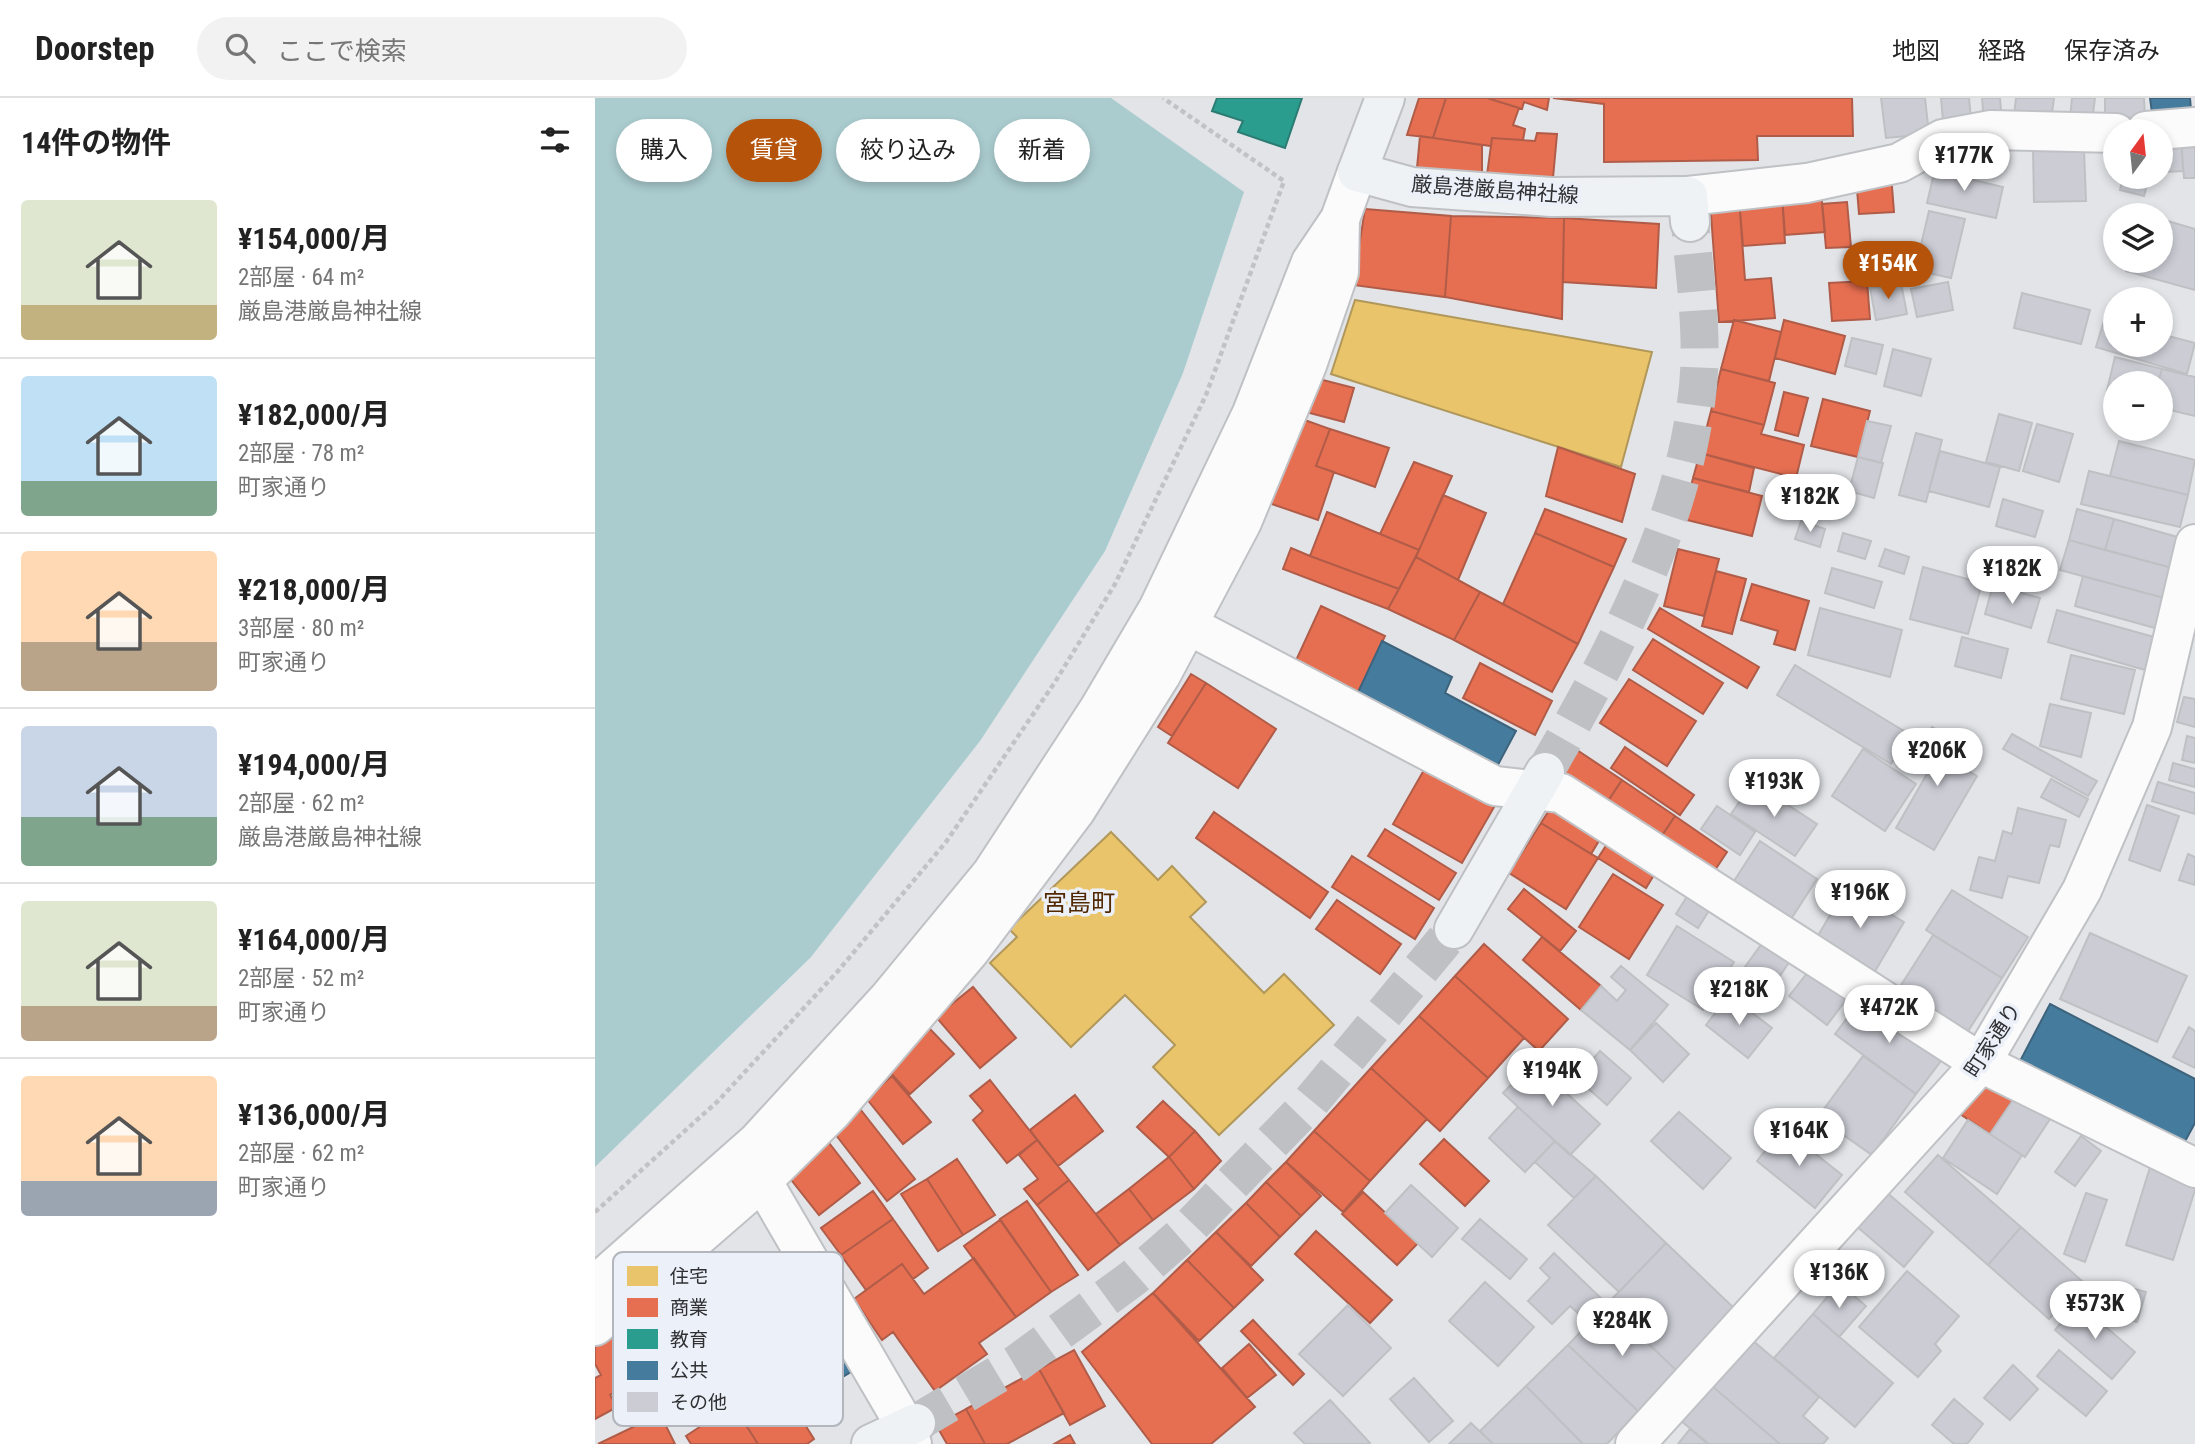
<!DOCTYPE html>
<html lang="ja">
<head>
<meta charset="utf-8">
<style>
	:root { --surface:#fff; --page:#f2f2f2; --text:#222; --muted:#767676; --line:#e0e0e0; --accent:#b45309 }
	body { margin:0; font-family:"Roboto Condensed","Noto Sans JP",sans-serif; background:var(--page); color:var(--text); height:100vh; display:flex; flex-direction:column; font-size:26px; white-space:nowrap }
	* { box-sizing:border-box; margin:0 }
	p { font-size:23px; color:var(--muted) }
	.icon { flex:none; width:38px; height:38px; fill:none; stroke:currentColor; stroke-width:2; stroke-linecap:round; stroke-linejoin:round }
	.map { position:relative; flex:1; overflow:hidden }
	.sheet { display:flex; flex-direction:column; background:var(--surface); width:595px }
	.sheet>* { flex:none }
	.hud { position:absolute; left:21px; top:21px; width:665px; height:63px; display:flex; gap:14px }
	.needle { width:46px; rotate:15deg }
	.fabs { position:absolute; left:1508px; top:21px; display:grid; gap:14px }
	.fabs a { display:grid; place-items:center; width:70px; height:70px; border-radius:50%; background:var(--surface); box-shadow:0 4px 10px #0003; font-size:35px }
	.price { position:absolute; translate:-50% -60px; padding:0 16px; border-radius:24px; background:#fff; color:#222; font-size:23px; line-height:46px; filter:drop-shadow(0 2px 4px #0008) }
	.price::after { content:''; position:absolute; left:50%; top:42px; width:21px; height:16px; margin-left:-10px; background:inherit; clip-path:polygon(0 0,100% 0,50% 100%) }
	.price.selected { background:var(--accent); color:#fff }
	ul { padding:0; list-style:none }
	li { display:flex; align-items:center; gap:21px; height:175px; padding:0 21px }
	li+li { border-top:2px solid var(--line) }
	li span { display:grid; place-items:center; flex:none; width:196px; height:140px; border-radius:7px; color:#555 }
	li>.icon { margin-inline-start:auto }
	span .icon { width:84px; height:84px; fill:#fffc; stroke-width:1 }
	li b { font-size:30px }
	h2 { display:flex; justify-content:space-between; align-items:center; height:84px; padding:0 21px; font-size:30px }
	.chip { padding:0 24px; border-radius:32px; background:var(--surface); box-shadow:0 4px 10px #0003; font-size:24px; line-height:63px }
	.chip.selected { background:var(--accent); color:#fff }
	header { display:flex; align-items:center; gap:42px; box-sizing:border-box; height:98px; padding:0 35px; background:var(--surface); border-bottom:2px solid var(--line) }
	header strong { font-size:33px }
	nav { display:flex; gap:38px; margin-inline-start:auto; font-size:24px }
	.search { width:490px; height:63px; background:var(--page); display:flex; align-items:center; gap:18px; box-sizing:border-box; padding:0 24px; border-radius:38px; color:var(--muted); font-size:26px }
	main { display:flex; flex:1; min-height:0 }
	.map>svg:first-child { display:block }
</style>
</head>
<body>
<header>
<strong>Doorstep</strong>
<div class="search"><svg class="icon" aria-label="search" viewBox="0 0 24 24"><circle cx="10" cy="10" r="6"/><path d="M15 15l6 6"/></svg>ここで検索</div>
<nav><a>地図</a><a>経路</a><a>保存済み</a></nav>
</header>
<main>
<section class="sheet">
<h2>14件の物件<svg class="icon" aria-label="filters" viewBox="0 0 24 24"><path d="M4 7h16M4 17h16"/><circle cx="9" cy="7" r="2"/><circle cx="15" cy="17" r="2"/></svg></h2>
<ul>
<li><span style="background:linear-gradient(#dfe7d0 75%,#c2b280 0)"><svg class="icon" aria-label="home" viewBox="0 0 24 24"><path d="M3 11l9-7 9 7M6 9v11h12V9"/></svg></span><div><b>¥154,000/月</b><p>2部屋 · 64 m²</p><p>厳島港厳島神社線</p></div></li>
<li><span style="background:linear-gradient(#bfe0f5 75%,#7fa58c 0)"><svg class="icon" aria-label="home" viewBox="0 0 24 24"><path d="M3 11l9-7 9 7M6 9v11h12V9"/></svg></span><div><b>¥182,000/月</b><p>2部屋 · 78 m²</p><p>町家通り</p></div></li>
<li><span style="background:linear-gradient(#ffd9b3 65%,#b9a48a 0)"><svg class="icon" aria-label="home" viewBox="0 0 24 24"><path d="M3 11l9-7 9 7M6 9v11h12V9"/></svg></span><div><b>¥218,000/月</b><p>3部屋 · 80 m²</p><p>町家通り</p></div></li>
<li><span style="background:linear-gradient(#c9d6e8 65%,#7fa58c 0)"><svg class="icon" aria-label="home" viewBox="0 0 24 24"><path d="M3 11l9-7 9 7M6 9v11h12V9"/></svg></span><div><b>¥194,000/月</b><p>2部屋 · 62 m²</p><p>厳島港厳島神社線</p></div></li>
<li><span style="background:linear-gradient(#dfe7d0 75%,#b9a48a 0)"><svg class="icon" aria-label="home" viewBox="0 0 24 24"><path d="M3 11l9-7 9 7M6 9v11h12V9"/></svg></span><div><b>¥164,000/月</b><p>2部屋 · 52 m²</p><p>町家通り</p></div></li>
<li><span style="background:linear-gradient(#ffd9b3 75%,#9aa5b1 0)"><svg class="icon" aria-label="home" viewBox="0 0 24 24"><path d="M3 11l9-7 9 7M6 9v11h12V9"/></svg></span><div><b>¥136,000/月</b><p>2部屋 · 62 m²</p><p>町家通り</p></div></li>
</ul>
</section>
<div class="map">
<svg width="1600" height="1346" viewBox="0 0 1600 1346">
	<rect width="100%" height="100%" fill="#e2e4e8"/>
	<path fill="#aacccf" d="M0 0H516L649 94 588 275 510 453 385 643 216 859 0 1069Z"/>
	<path fill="#e9c46a" stroke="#b1985a" stroke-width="2" d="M760 202 1057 254 1026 369 736 276Z
		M516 734 563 782 577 768 611 804 595 819 669 895 689 876 739 927 624 1037 558 969 580 947 530 897 476 949 395 865 422 839 414 831Z"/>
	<path fill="#e76f51" stroke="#b05c48" stroke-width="2" d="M824 0H851L838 40 812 37Z
		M851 0H892L924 10 918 27 930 31 928 42 897 40 896 48 838 40Z
		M892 0H954L952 12 929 4 927 11Z
		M958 0H1257L1258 38H1162L1163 62 1009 64V6Z
		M942 35 962 36 958 80 892 77 897 40 940 43Z
		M825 38 887 47V75L822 70Z
		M1296 76 1299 114 1264 116 1261 79Z
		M1226 94 1230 134 1190 137 1187 97Z
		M1187 97 1190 145 1148 148 1144 101Z
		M1144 101 1150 182 1176 180 1180 220 1124 224 1115 103Z
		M1252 104 1256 149 1231 150 1227 106Z
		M770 111 856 118 850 199 758 187Z
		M856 118 969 120 967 221 850 199Z
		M969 120 1064 126 1061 190 968 184Z
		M1272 183 1275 221 1237 223 1234 185Z
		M1139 222 1186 234 1174 283 1126 271Z
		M1189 222 1250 238 1240 276 1180 260Z
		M1126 271 1180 285 1169 327 1116 313Z
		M720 280 759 290 749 324 711 314Z
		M1189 294 1213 300 1203 338 1180 332Z
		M1228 301 1275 313 1263 359 1216 348Z
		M1116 313 1169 327 1166 336 1209 347 1201 380 1105 355Z
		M704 320 735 331 721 368 739 374 723 422 674 405Z
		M735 331 794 350 780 389 721 368Z
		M963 349 1040 376 1027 424 951 398Z
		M1105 355 1159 370 1154 394 1098 380Z
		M819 364 857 378 824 452 785 436Z
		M1098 380 1167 398 1157 438 1088 421Z
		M848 397 891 415 863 482 821 459Z
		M950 411 1031 441 1019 469 940 435Z
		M732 414 824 452 804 491 715 458Z
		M940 435 1019 469 983 546 908 506Z
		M696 450 715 458 804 491 793 511 688 471Z
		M1083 451 1124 461 1109 518 1069 508Z
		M821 459 885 494 859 542 793 511Z
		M1121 473 1151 481 1137 536 1107 528Z
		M1157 486 1214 503 1200 552 1179 546 1183 533 1146 522Z
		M885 494 983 546 957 594 859 542Z
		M726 508 790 538 761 599 698 569Z
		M1065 510 1164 569 1152 590 1053 531Z
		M1058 541 1128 585 1108 616 1038 572Z
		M885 565 957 603 940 637 868 600Z
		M596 576 611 585 577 638 563 629Z
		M1034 581 1101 623 1072 668 1005 625Z
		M611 585 681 631 643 690 573 645Z
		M1030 649 1099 697 1085 717 1016 670Z
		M982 652 1027 682 1009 709 964 679Z
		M833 665 902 704 867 765 798 726Z
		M1027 682 1080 718 1062 745 1009 709Z
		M962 700 1011 731 996 756 946 725Z
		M619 714 733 794 715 820 601 740Z
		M1080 718 1132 754 1114 781 1062 745Z
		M946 725 1003 760 971 811 914 775Z
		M790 731 861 775 844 802 773 758Z
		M1018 737 1065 767 1051 790 1003 760Z
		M757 758 839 810 820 841 737 789Z
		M1018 776 1068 807 1034 861 984 829Z
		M929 791 981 833 965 853 913 811Z
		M742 802 806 846 785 876 721 831Z
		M947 839 1006 888 986 912 928 862Z
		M889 846 973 921 944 953 860 878Z
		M860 878 929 940 893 980 824 918Z
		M378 889 421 940 385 970 341 919Z
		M824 918 893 980 845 1033 776 970Z
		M334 930 359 956 315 996 291 970Z
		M776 970 832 1021 775 1083 719 1033Z
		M1388 974 1422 996 1395 1036 1362 1014Z
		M297 978 336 1024 308 1046 271 1000Z
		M395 982 442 1042 412 1065 378 1022 388 1013 375 998Z
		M480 997 508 1033 463 1068 435 1032Z
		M568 1003 600 1033 574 1059 542 1029Z
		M262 1007 320 1081 292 1103 234 1028Z
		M600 1033 626 1063 599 1091 574 1059Z
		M719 1033 775 1083 748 1114 691 1064Z
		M228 1037 265 1085 224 1117 186 1069Z
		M849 1041 894 1083 870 1108 825 1066Z
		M442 1042 474 1082 442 1107 429 1091 443 1081 424 1057Z
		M574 1059 599 1091 558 1122 534 1091Z
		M362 1061 400 1117 368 1137 332 1081Z
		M691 1064 726 1098 706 1118 671 1084Z
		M332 1081 368 1137 343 1153 306 1096Z
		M474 1082 525 1147 493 1172 442 1107Z
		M671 1084 706 1118 685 1139 651 1105Z
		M534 1091 558 1122 525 1147 501 1116Z
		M278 1093 298 1121 246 1157 226 1130Z
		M768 1094 823 1145 802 1167 747 1116Z
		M432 1103 483 1177 456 1194 405 1121Z
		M651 1105 685 1139 656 1168 621 1134Z
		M298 1121 333 1170 318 1181 307 1166 271 1192 246 1157Z
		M405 1122 456 1194 421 1219 369 1148Z
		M721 1133 797 1202 775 1225 700 1156Z
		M621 1134 668 1182 639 1210 592 1162Z
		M379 1160 421 1219 384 1245 392 1256 340 1293 298 1234 287 1242 259 1201 307 1166 329 1196Z
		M592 1162 639 1210 604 1243 558 1195Z
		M558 1195 660 1309 616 1346H557L487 1254Z
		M658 1222 709 1276 698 1287 646 1233Z
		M21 1225 50 1278 15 1297 22 1309 0 1321V1280L6 1277 0 1266V1237Z
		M654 1246 681 1277 652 1300 627 1270Z
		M479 1252 510 1308 475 1327 444 1271Z
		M175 1271 219 1341 212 1346H163L132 1297Z
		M444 1271 469 1315 412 1346H390L371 1311Z
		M138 1307 163 1346H96L91 1338Z
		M371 1311 390 1346H352L341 1327Z
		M65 1316 80 1346H3Z
		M475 1337 480 1346H459Z"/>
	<path fill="#2a9d8f" stroke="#2c7c73" stroke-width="2" d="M622 0H707L690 50 643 34 648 23 617 13Z"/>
	<path fill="#457b9d" stroke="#3e647d" stroke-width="2" d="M1555 0H1595L1596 12 1557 15Z
		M787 543 857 579 850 595 921 633 898 676 758 605Z
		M1455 906 1600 981V1025L1587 1049 1424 965Z
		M238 1233 261 1271 198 1309 175 1271Z"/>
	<path fill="#ccccd5" stroke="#bfc0c3" stroke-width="2" d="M1286 0H1330L1334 36 1291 40Z
		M1346 0H1374L1377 32 1349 34Z
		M1387 0H1405L1407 23 1389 25Z
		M1421 0H1459L1456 22 1419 17Z
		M1477 0H1500L1497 23 1475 21Z
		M1510 0H1549L1550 21 1510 22Z
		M1600 37V80H1589L1586 38Z
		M1586 38 1588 73 1569 74 1567 40Z
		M1489 52 1491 103 1439 104 1438 53Z
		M1341 67 1376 74 1374 81 1408 89 1401 120 1332 105Z
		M1528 79H1554L1549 98 1525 92Z
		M1334 113 1370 121 1356 180 1320 172Z
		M1566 121 1600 131V192L1531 173 1534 163H1566Z
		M1300 146 1320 152 1312 176 1327 180 1325 185 1291 174Z
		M1353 184 1358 212 1322 219 1316 191Z
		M1306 185 1312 216 1281 222 1275 190Z
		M1427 195 1495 212 1486 246 1419 230Z
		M1510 219 1521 222V247H1566V236L1600 245 1592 276 1501 249Z
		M1257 240 1288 247 1281 276 1250 268Z
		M1298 251 1336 261 1326 298 1289 288Z
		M1520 259 1567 271 1563 285H1521V298L1511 296Z
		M1567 271 1600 279V318L1566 310V285H1563Z
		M1404 316 1437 325 1424 373 1391 364Z
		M1272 323 1296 328 1286 365 1263 359Z
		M1442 326 1478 336 1464 384 1428 373Z
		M1321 335 1347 342 1331 404 1304 397Z
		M1524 343 1600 362 1593 397 1515 378Z
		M1345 353 1405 369 1394 409 1334 393Z
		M1263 359 1288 365 1279 400 1254 393Z
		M1494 373 1593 397 1585 429 1486 406Z
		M1408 401 1448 413 1440 439 1401 428Z
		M1482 411 1519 421 1510 452 1474 442Z
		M1519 421 1586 440 1577 470 1510 452Z
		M1206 423 1230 431 1225 449 1200 441Z
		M1248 435 1276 443 1270 461 1243 453Z
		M1474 442 1577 470 1569 500 1465 472Z
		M1290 451 1314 459 1309 476 1284 468Z
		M1328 469 1387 485 1373 536 1315 521Z
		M1237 470 1287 484 1279 510 1230 495Z
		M1488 478 1569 500 1560 530 1480 508Z
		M1398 487 1445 500 1436 530 1390 516Z
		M1225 510 1307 532 1295 579 1213 557Z
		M1462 512 1559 539 1550 572 1453 544Z
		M1367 539 1413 551 1406 580 1360 568Z
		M1476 557 1540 572 1529 616 1466 601Z
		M1200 567 1314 636 1296 666 1182 597Z
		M1589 599 1600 601V629L1582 624Z
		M1455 606 1496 615 1486 659 1445 648Z
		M1337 629 1378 653 1368 670 1382 678 1339 752 1301 730 1333 674 1316 664Z
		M1417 636 1502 683 1493 698 1408 651Z
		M1592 638 1600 640V665L1587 662Z
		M1268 651 1321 686 1290 733 1237 698Z
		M1578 665 1600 671V689L1574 682Z
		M1456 681 1493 701 1484 719 1446 699Z
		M1158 684 1222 726 1200 758 1136 716Z
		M1563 684 1600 695V716L1557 703Z
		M1552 707 1584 718 1565 773 1534 762Z
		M1122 708 1160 734 1145 757 1106 731Z
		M1423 710 1471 722 1464 749 1455 747 1444 785 1413 778 1407 800 1375 792 1384 759 1400 763 1408 733 1417 736Z
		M1165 743 1222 781 1196 821 1139 783Z
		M1593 756 1600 759V787L1584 782Z
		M1098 789 1120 803 1103 830 1081 816Z
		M1251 790 1309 824 1279 875 1221 841Z
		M1357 792 1433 839 1407 880 1331 832Z
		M1082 828 1139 864 1108 912 1052 877Z
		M1495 835 1592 878 1562 944 1465 901Z
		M1338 837 1407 880 1370 938 1301 895Z
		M1168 844 1195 863 1170 900 1142 880Z
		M1026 868 1073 907 1035 952 986 912 1006 888 1022 903 1031 892 1016 879Z
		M1217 869 1254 898 1232 927 1194 898Z
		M1134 897 1177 930 1153 960 1111 927Z
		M1268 899 1349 959 1321 996 1240 936Z
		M1061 925 1094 956 1068 984 1035 952Z
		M1594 929 1600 933V970L1578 959Z
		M1005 953 1036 980 1012 1007 981 980Z
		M1268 958 1321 996 1277 1057 1223 1019Z
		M938 964 1005 1026 975 1057 908 995Z
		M1422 996 1457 1018 1430 1059 1395 1036Z
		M923 1009 960 1043 930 1074 894 1040Z
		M1084 1014 1136 1060 1108 1091 1056 1043Z
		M1373 1022 1427 1057 1402 1096 1348 1060Z
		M1188 1030 1247 1077 1220 1110 1162 1063Z
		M1486 1038 1506 1053 1480 1088 1460 1074Z
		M960 1043 1001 1078 979 1100 940 1064Z
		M1343 1057 1426 1129 1393 1167 1310 1094Z
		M1556 1066 1600 1080V1092L1578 1162 1531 1147Z
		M1001 1078 1071 1145 1024 1194 953 1127Z
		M816 1087 863 1130 837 1159 790 1115Z
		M1290 1093 1338 1134 1309 1169 1260 1127Z
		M1491 1095 1512 1102 1490 1164 1469 1156Z
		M885 1121 932 1161 915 1181 867 1141Z
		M1426 1129 1487 1183 1454 1221 1393 1167Z
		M1071 1145 1141 1212 1082 1273 1012 1206Z
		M959 1155 1012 1206 994 1225 975 1208 957 1226 933 1203 955 1180 945 1170Z
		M1312 1173 1364 1218 1340 1246 1346 1253 1323 1279 1264 1229Z
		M890 1184 939 1229 903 1268 854 1223Z
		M1244 1185 1271 1208 1244 1239 1218 1216Z
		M1521 1186 1551 1194 1542 1224 1513 1216Z
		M1483 1205 1540 1254 1517 1281 1460 1232Z
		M1012 1206 1082 1273 1043 1313 973 1247Z
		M753 1207 796 1250 748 1298 704 1256Z
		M1218 1216 1298 1285 1260 1329 1179 1260Z
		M1156 1241 1224 1299 1208 1318 1233 1340 1228 1346H1185L1117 1288Z
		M973 1247 1043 1313 1012 1346H988L931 1288Z
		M1464 1252 1512 1293 1491 1318 1442 1278Z
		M1418 1267 1443 1291 1415 1322 1389 1300Z
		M819 1280 858 1323 834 1344 795 1301Z
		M931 1288 988 1346H898L885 1333Z
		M1117 1288 1185 1346H1114L1086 1323Z
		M1359 1301 1388 1326 1372 1346H1359L1337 1327Z
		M735 1302 775 1345 774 1346H710L699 1335Z
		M876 1325 898 1346H854Z
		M1095 1331 1113 1346H1083Z"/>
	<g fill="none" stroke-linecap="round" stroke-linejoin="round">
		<path stroke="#bec0c4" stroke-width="38" stroke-dasharray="38 19" stroke-linecap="butt" d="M950 674C1014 562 1084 436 1101 305 1110 246 1100 184 1095 124
			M321 1325 422 1265 538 1180 588 1136 715 1005 859 831"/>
		<g stroke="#bfc1c4" stroke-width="42">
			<path id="minor" d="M1551 33 1600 29
				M1093 98 1212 85 1304 65 1348 41 1396 32 1521 35
				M572 516 900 688 966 695 1386 965 1600 1070
				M155 1062 311 1329 317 1346
				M0 1187 162 1044 293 901 397 775 504 611 563 511 657 315 716 164 745 121 762 74
				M0 1228 167 1083 237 1014 374 854 481 712 566 577 647 424 712 267 744 174 745 121
				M1040 1346 1386 965 1487 792 1557 629 1600 446"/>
		</g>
		<g stroke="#bfc0c3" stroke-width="42">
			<path id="major" d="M790 0 762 74 817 89 956 99 1093 98 1095 124
				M859 831 950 674
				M276 1346 321 1325"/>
		</g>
		<path stroke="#c2c2c4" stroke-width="4.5" stroke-dasharray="5 3.5" stroke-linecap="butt" d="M0 1114 123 1003 243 873 351 744 460 584 520 486 611 297 689 83 568 0"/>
		<use href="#minor" stroke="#fbfbfc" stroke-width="38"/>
		<use href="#major" stroke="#eef2f4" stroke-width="38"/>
	</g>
	<g text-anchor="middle" stroke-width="7" stroke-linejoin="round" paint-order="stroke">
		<g font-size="21" fill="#2f3033" stroke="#ecf0f8">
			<text transform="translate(900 92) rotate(4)" y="7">厳島港厳島神社線</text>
			<text transform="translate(1398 942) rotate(-57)" y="7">町家通り</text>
		</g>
		<g font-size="24" fill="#512800" stroke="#ecf0f8">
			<text x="484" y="813">宮島町</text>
		</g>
	</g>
	<rect x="18" y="1154" width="230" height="174" rx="10" fill="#ecf0f8" stroke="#b3b6bd" stroke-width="2"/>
	<rect x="32" y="1168" width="31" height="20" fill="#e9c46a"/>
	<rect x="32" y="1200" width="31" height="19" fill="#e76f51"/>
	<rect x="32" y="1231" width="31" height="20" fill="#2a9d8f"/>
	<rect x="32" y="1263" width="31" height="19" fill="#457b9d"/>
	<rect x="32" y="1294" width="31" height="20" fill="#ccccd5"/>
	<g font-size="19" fill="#2f3033">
		<text x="75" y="1185">住宅</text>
		<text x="75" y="1216">商業</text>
		<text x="75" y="1248">教育</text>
		<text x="75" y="1279">公共</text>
		<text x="75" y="1311">その他</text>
	</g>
</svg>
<div class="fabs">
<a><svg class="needle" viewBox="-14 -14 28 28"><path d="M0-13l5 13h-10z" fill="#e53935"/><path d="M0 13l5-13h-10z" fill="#767676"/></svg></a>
<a><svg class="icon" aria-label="layers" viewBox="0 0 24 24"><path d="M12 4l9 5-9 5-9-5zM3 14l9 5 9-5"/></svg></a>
<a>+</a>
<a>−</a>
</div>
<b class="price" style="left:1369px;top:95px">¥177K</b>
<b class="price selected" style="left:1293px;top:203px">¥154K</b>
<b class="price" style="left:1215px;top:436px">¥182K</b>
<b class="price" style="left:1417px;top:508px">¥182K</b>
<b class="price" style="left:1342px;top:690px">¥206K</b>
<b class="price" style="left:1179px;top:721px">¥193K</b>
<b class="price" style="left:1265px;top:832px">¥196K</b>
<b class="price" style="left:1144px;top:929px">¥218K</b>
<b class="price" style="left:1294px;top:947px">¥472K</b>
<b class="price" style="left:957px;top:1010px">¥194K</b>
<b class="price" style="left:1204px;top:1070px">¥164K</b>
<b class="price" style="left:1244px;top:1212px">¥136K</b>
<b class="price" style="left:1500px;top:1243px">¥573K</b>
<b class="price" style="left:1027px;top:1260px">¥284K</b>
<div class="hud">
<a class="chip">購入</a>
<a class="chip selected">賃貸</a>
<a class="chip">絞り込み</a>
<a class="chip">新着</a>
</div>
</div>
</main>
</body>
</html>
